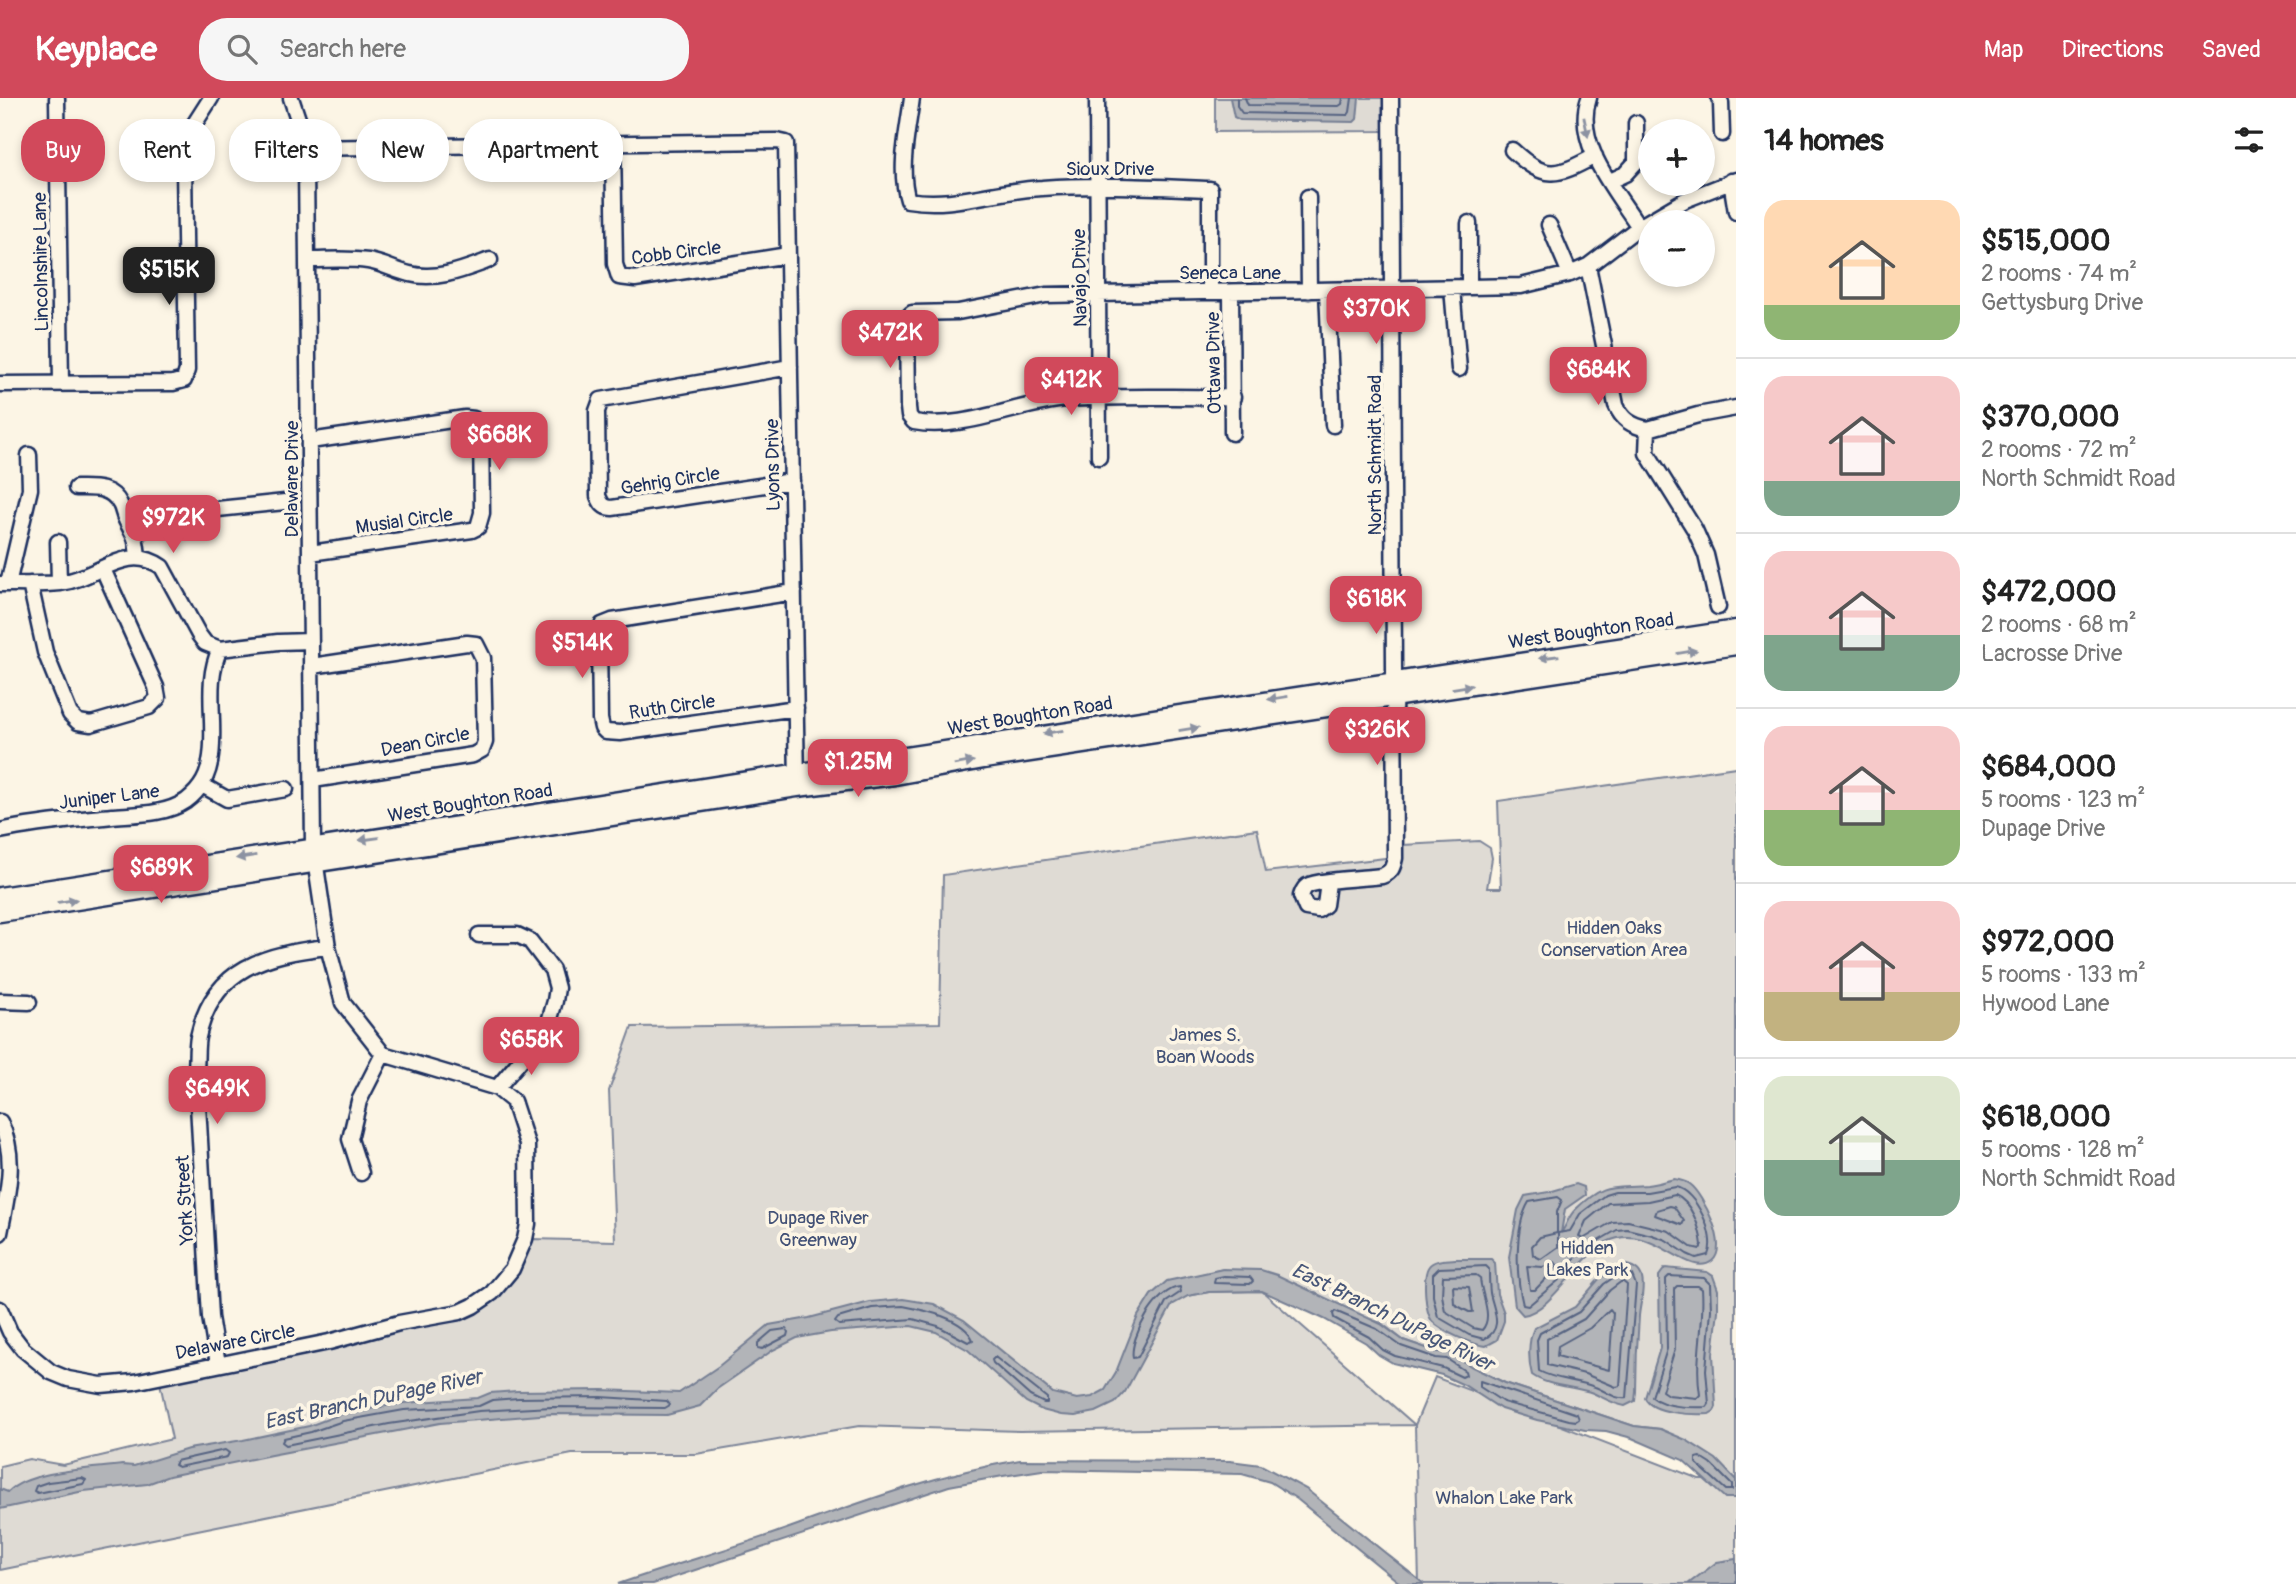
<!DOCTYPE html>
<html lang="en">
<head>
<meta charset="utf-8">
<style>
	:root { --surface:#fff; --page:#f6f6f6; --text:#222; --muted:#767676; --line:#e0e0e0; --accent:#d1495b }
	body { margin:0; font-family:Pangolin,sans-serif; background:var(--page); color:var(--text); height:100vh; display:flex; flex-direction:column; font-size:26px; white-space:nowrap }
	* { box-sizing:border-box; margin:0 }
	p { font-size:23px; color:var(--muted) }
	.icon { flex:none; width:38px; height:38px; fill:none; stroke:currentColor; stroke-width:2; stroke-linecap:round; stroke-linejoin:round }
	.map { position:relative; flex:1; overflow:hidden }
	.side { display:flex; flex-direction:column; background:var(--surface); width:560px }
	.side>* { flex:none }
	.top-card { position:absolute; left:21px; top:21px; width:665px; height:63px; display:flex; gap:14px }
	.controls { position:absolute; left:1638px; top:21px; display:grid; gap:14px }
	.controls a { display:grid; place-items:center; width:77px; height:77px; border-radius:50%; background:var(--surface); box-shadow:0 4px 10px #0003; font-size:35px }
	.price { position:absolute; translate:-50% -60px; padding:0 16px; border-radius:14px; background:var(--accent); color:#fff; font-size:23px; line-height:46px; filter:drop-shadow(0 2px 4px #0008) }
	.price::after { content:''; position:absolute; left:50%; top:42px; width:21px; height:16px; margin-left:-10px; background:inherit; clip-path:polygon(0 0,100% 0,50% 100%) }
	.price.active { background:#222; color:#fff }
	ul { padding:0; list-style:none }
	li { display:flex; align-items:center; gap:21px; height:175px; padding:0 28px }
	li+li { border-top:2px solid var(--line) }
	li span { display:grid; place-items:center; flex:none; width:196px; height:140px; border-radius:21px; color:#555 }
	li>.icon { margin-inline-start:auto }
	span .icon { width:84px; height:84px; fill:#fffc; stroke-width:1 }
	li b { font-size:30px }
	h2 { display:flex; justify-content:space-between; align-items:center; height:84px; padding:0 28px; font-size:30px }
	.tag { padding:0 24px; border-radius:28px; background:var(--surface); box-shadow:0 4px 10px #0003; font-size:24px; line-height:63px }
	.tag.active { background:var(--accent); color:#fff }
	header { display:flex; align-items:center; gap:42px; box-sizing:border-box; height:98px; padding:0 35px; background:var(--accent); color:#fff }
	header strong { font-size:33px }
	nav { display:flex; gap:38px; margin-inline-start:auto; font-size:24px }
	.search { width:490px; height:63px; background:var(--page); display:flex; align-items:center; gap:18px; box-sizing:border-box; padding:0 24px; border-radius:28px; color:var(--muted); font-size:26px }
	main { display:flex; flex:1; min-height:0 }
	.map>svg:first-child { display:block }
</style>
</head>
<body>
<header>
<strong>Keyplace</strong>
<div class="search"><svg class="icon" aria-label="search" viewBox="0 0 24 24"><circle cx="10" cy="10" r="6"/><path d="M15 15l6 6"/></svg>Search here</div>
<nav><a>Map</a><a>Directions</a><a>Saved</a></nav>
</header>
<main>
<div class="map">
<svg width="1736" height="1486" viewBox="0 0 1736 1486">
	<rect width="100%" height="100%" fill="#fcf5e5"/>
	<filter id="ink" filterUnits="userSpaceOnUse"><feTurbulence type="fractalNoise" baseFrequency=".0143" numOctaves="2"/><feDisplacementMap in="SourceGraphic" scale="14" xChannelSelector="R" yChannelSelector="G"/><feConvolveMatrix kernelMatrix="1 2 1 2 8 2 1 2 1" color-interpolation-filters="sRGB"/></filter>
	<g filter="url(#ink)">
		<path fill="#dfdbd4" stroke="#7d8599" stroke-width="2" fill-rule="evenodd" d="M1215 0H1385V33L1215 34Z
			M1736 669V1486H1419L1415 1327 1020 1333 859 1328 696 1356H572L0 1472V1368L29 1361 63 1367 172 1341 160 1285 494 1200 517 1174 532 1141 615 1143 609 993 632 929 940 925 943 777 1257 731 1266 774 1402 758 1403 747 1479 743 1490 750 1492 760 1487 790H1501L1498 703ZM1223 1171 1381 1225 1403 1242 1438 1254H1449L1472 1269 1505 1285 1634 1328 1661 1331 1734 1381H1699L1435 1279 1415 1327 1262 1193 1209 1194 1188 1198 1168 1184Z"/>
		<path fill="#b2b4b8" stroke="#767f94" stroke-width="2" d="M1230 0H1359L1357 21 1354 24 1240 22 1234 19Z
			M1674 1081C1680 1082 1685 1083 1689 1086 1703 1096 1730 1150 1712 1163 1688 1182 1651 1122 1607 1144 1578 1159 1552 1213 1523 1217L1515 1208 1509 1159 1518 1112 1525 1098 1549 1094 1576 1086 1584 1089 1585 1097 1565 1111 1561 1135C1567 1127 1568 1118 1576 1111 1604 1084 1610 1090 1647 1087 1656 1086 1665 1083 1674 1081Z
			M1455 1161H1491L1495 1165 1497 1196 1504 1215V1223L1497 1242 1486 1248C1473 1247 1441 1233 1432 1223 1425 1214 1422 1177 1429 1168 1434 1161 1447 1162 1455 1161Z
			M1621 1166C1630 1167 1640 1170 1642 1180 1645 1191 1640 1206 1639 1218 1637 1243 1636 1269 1636 1294L1635 1303 1625 1308C1613 1306 1604 1300 1593 1295 1573 1288 1549 1289 1532 1277 1528 1263 1528 1243 1534 1230L1575 1209 1599 1181Z
			M1665 1170 1707 1174 1713 1178 1718 1192V1213L1713 1256 1716 1309 1714 1313 1709 1316C1693 1317 1652 1316 1645 1300L1660 1250 1659 1178Z
			M1223 1171 1261 1172 1277 1177 1381 1226 1403 1242 1438 1254H1449L1472 1269 1505 1285 1634 1328 1660 1331 1686 1342 1716 1361 1736 1382V1400H1725L1683 1362 1632 1340 1606 1333 1585 1332 1537 1322 1501 1311 1464 1287 1442 1277 1393 1265 1379 1257 1366 1245 1324 1221 1262 1193 1209 1194 1188 1198 1172 1207 1125 1294 1115 1305 1096 1314 1075 1318 1061 1317 1042 1312 1026 1304 968 1252 936 1234 911 1228 831 1234 797 1240 773 1252 717 1291 700 1308 667 1317 552 1316 440 1325 271 1357 169 1378 147 1386 84 1393 0 1411V1391L8 1394C30 1372 92 1371 122 1367L134 1368 188 1351 243 1342 309 1328 341 1316 403 1305 478 1300 490 1295 517 1293 602 1292 679 1295 719 1268 769 1227 809 1220 870 1204 903 1201 934 1206 964 1222 1053 1295 1077 1301 1092 1299 1105 1292 1116 1274 1138 1218 1151 1197 1167 1183Z
			M1020 1362 1230 1363 1261 1367 1306 1391 1424 1486H1401L1297 1401 1270 1384 1242 1376 1042 1372 1003 1378 949 1388 653 1486H618C670 1468 723 1453 775 1435 856 1406 935 1376 1020 1362Z
			M1736 1461V1486H1688L1717 1464Z"/>
		<g fill="none" stroke-linecap="round" stroke-linejoin="round">
			<path stroke="#576482" stroke-width="2" d="M1237 0V8L1242 15 1348 17 1350 14 1352 0
				M1245 0 1248 7 1339 8 1342 6 1343 0
				M1675 1089C1696 1092 1717 1139 1708 1157L1696 1160 1687 1156 1666 1142 1652 1137 1627 1131 1617 1132 1586 1150 1573 1162 1559 1182 1528 1208 1523 1207C1516 1179 1514 1129 1529 1104L1558 1099 1562 1102 1557 1114V1135L1540 1139 1532 1148 1533 1157 1541 1161 1558 1149V1135L1570 1133 1580 1116 1605 1097 1615 1094H1647Z
				M1675 1097C1692 1104 1700 1130 1702 1147L1700 1151 1691 1149 1669 1133 1628 1123 1612 1124 1583 1141 1579 1139 1586 1123 1608 1105 1648 1103Z
				M1670 1108 1674 1109 1684 1123 1682 1127 1655 1117 1657 1112Z
				M1555 1164 1558 1168 1535 1192H1530L1527 1168 1543 1169Z
				M1486 1168 1489 1171C1489 1179 1489 1187 1490 1195 1493 1211 1505 1231 1484 1241L1469 1237 1438 1219 1433 1198V1176L1439 1170Z
				M1623 1173 1632 1177 1636 1187 1627 1300C1615 1302 1606 1293 1595 1289 1577 1282 1555 1282 1539 1273L1537 1242 1540 1235 1579 1214 1604 1186Z
				M1476 1177 1480 1180C1481 1197 1494 1219 1482 1232L1473 1230 1445 1213 1442 1197 1443 1178Z
				M1224 1178 1250 1179 1253 1183 1250 1186 1214 1185 1215 1180Z
				M1669 1178 1704 1180 1710 1186 1711 1212 1706 1272 1709 1306 1707 1309C1691 1310 1664 1309 1652 1299L1667 1251 1666 1181Z
				M1622 1183 1627 1187 1620 1288 1616 1289 1585 1276 1547 1267V1241L1584 1221 1610 1192Z
				M1453 1188 1469 1189 1473 1214H1469L1454 1206Z
				M1677 1188H1698L1702 1191C1705 1227 1694 1260 1700 1297L1697 1300 1668 1297 1662 1293 1675 1251 1674 1191Z
				M1180 1189 1181 1194 1166 1204 1138 1259 1133 1260C1129 1240 1157 1190 1180 1189Z
				M903 1208C924 1212 964 1220 973 1242L968 1244 938 1228 913 1221 839 1227 835 1224 838 1220 872 1210Z
				M1610 1211 1613 1215 1609 1272 1557 1258 1558 1248 1590 1230Z
				M1335 1213 1377 1231 1401 1248 1436 1260 1447 1261 1465 1273 1466 1277 1462 1279 1443 1270 1395 1258 1383 1252 1369 1239 1334 1220 1333 1216Z
				M786 1231 788 1234 787 1238 762 1251 758 1250V1245L772 1233Z
				M995 1259 1047 1300V1305H1044L1030 1298 993 1265 992 1262Z
				M1480 1283 1577 1316 1579 1321 1576 1323 1569 1322 1503 1304 1480 1289Z
				M601 1299 667 1303 670 1307 665 1310 552 1309 479 1313 389 1326 286 1347 282 1344 284 1340 311 1334 343 1323 404 1312 479 1308 492 1302 518 1300Z
				M225 1352 229 1355 227 1359 178 1369 174 1367 176 1363Z
				M1700 1359 1711 1366 1732 1387V1392H1726L1696 1365V1360Z
				M82 1380 86 1382 83 1386 38 1395 34 1393 36 1388 48 1384Z"/>
			<g stroke="#1b2f5e" stroke-width="19">
				<path id="minor" d="M57 0 61 285
					M291 0 302 33 306 67 313 748 328 849 343 905 383 956 497 990
					M912 0C908 32 898 71 908 102 953 110 997 92 1042 90 1098 86 1154 89 1210 91V194
					M1097 0 1099 359
					M1589 0C1573 45 1616 93 1639 129
					M1719 0 1721 5 1722 36
					M613 45 615 166 619 179 635 181 788 157
					M305 50 777 43 786 45 797 685
					M1512 52C1546 83 1556 79 1595 58
					M1610 83 1625 76 1636 64V25
					M1731 83 1736 114
					M1308 99 1309 193
					M1549 127 1570 176
					M307 162C327 162 348 160 368 163 382 165 396 173 410 176 437 183 465 171 490 162
					M1588 168 1616 307C1622 322 1632 328 1648 331L1647 355 1695 432 1706 457 1718 509
					M1469 189V125
					M1452 190 1459 271
					M1327 192 1333 327
					M1231 194 1232 335
					M790 269 601 302 597 313 598 398C601 405 603 410 612 410L792 383
					M0 286 173 285 184 282 187 272 184 68 195 25 211 0
					M1233 299C1178 300 1122 297 1067 301 1018 305 963 333 914 324L909 318 908 309 907 220 912 215 958 214 1046 197 1521 188 1570 176 1588 168 1639 129 1685 102 1736 82
					M1648 331 1698 317 1736 310
					M310 343 465 320 474 321 481 330 482 415 478 429 472 432 310 455
					M76 390C93 390 111 388 120 406 123 411 123 417 126 422 135 440 136 437 138 459
					M135 435 182 417 208 412 285 404
					M58 444 59 485
					M0 486C20 486 41 487 60 485 99 480 126 444 162 469L199 537 205 545 220 551 278 544 311 543
					M8 486 30 391 29 357
					M30 486 45 554 70 616 78 624 91 626 149 609 158 600 156 589 103 471
					M794 494 612 523 602 527 599 538 600 621 602 630 606 634 620 635 796 610
					M312 568 467 545 476 546 483 560 485 644 482 652 473 657 313 682
					M202 687 227 701 286 691
					M0 733C37 725 75 722 112 718 136 716 165 717 186 703 202 691 209 677 211 658 216 622 204 584 220 551
					M1328 785 1325 807 1318 812 1306 810 1301 798C1303 793 1303 791 1307 788 1317 782 1368 780 1382 778 1392 774 1393 769 1395 760L1391 0
					M0 903 29 904
					M0 1024C18 1060 7 1097 0 1135
					M361 1075 350 1041 359 1003 383 956
					M0 1211 10 1234 23 1251 51 1274 68 1281 101 1287 134 1284 329 1244 399 1225 460 1214 473 1208 492 1195 512 1171 525 1141 528 1126 527 1046 513 1003 497 990 547 931 555 903 557 890 552 872 530 843 517 837H479
					M218 1266 210 1219 196 971C197 961 196 949 198 939 213 869 266 856 328 849"/>
			</g>
			<g stroke="#1b2f5e" stroke-width="23">
				<path id="major" d="M0 799C264 756 529 718 794 676 1108 627 1422 578 1736 532
					M0 814 797 689 895 677 984 661 1736 547"/>
			</g>
			<use href="#minor" stroke="#fcf5e5" stroke-width="14"/>
			<use href="#major" stroke="#fcf5e5" stroke-width="18"/>
		</g>
		<defs><path id="oneway-solid" d="M-6-.8H1V-3.2L6.5 0L1 3.2V.8H-6Z" transform="scale(1.75)"/></defs>
		<g fill="#8c92a2">
			<use href="#oneway-solid" transform="translate(1586 29) rotate(78)"/>
			<use href="#oneway-solid" transform="translate(1687 554) rotate(-9)"/>
			<use href="#oneway-solid" transform="translate(1549 559) rotate(172)"/>
			<use href="#oneway-solid" transform="translate(1462 589) rotate(-9)"/>
			<use href="#oneway-solid" transform="translate(1278 600) rotate(171)"/>
			<use href="#oneway-solid" transform="translate(1189 631) rotate(-9)"/>
			<use href="#oneway-solid" transform="translate(1053 634) rotate(171)"/>
			<use href="#oneway-solid" transform="translate(964 665) rotate(-10)"/>
			<use href="#oneway-solid" transform="translate(369 741) rotate(172)"/>
			<use href="#oneway-solid" transform="translate(246 759) rotate(171)"/>
			<use href="#oneway-solid" transform="translate(67 803) rotate(-9)"/>
		</g>
	</g>
	<g text-anchor="middle" stroke-width="7" stroke-linejoin="round" paint-order="stroke">
		<g font-size="19" fill="#1b2f5e" stroke="#fcf5e5">
			<text x="1110" y="77">Sioux Drive</text>
			<text transform="translate(676 154) rotate(-7)" y="7">Cobb Circle</text>
			<text transform="translate(40 164) rotate(-91)" y="7">Lincolnshire Lane</text>
			<text x="1230" y="181">Seneca Lane</text>
			<text transform="translate(1079 180) rotate(-91)" y="7">Navajo Drive</text>
			<text transform="translate(1213 265) rotate(-91)" y="7">Ottawa Drive</text>
			<text transform="translate(1374 357) rotate(-90)" y="7">North Schmidt Road</text>
			<text transform="translate(772 367) rotate(-91)" y="7">Lyons Drive</text>
			<text transform="translate(291 381) rotate(-90)" y="7">Delaware Drive</text>
			<text transform="translate(670 382) rotate(-9)" y="7">Gehrig Circle</text>
			<text transform="translate(404 422) rotate(-8)" y="7">Musial Circle</text>
			<text transform="translate(1591 532) rotate(-8)" y="7">West Boughton Road</text>
			<text transform="translate(672 608) rotate(-8)" y="7">Ruth Circle</text>
			<text transform="translate(1030 617) rotate(-9)" y="7">West Boughton Road</text>
			<text transform="translate(425 643) rotate(-11)" y="7">Dean Circle</text>
			<text transform="translate(109 698) rotate(-7)" y="7">Juniper Lane</text>
			<text transform="translate(470 704) rotate(-9)" y="7">West Boughton Road</text>
			<text transform="translate(184 1102) rotate(-93)" y="7">York Street</text>
			<text transform="translate(235 1243) rotate(-11)" y="7">Delaware Circle</text>
		</g>
		<g font-size="19" fill="#425176" stroke="#fcf5e5">
			<text x="1614" y="836">Hidden Oaks<tspan x="1614" dy="22">Conservation Area</tspan></text>
			<text x="1205" y="943">James S.<tspan x="1205" dy="22">Boan Woods</tspan></text>
			<text x="818" y="1126">Dupage River<tspan x="818" dy="22">Greenway</tspan></text>
			<text x="1587" y="1156">Hidden<tspan x="1587" dy="22">Lakes Park</tspan></text>
			<text x="1504" y="1406">Whalon Lake Park</text>
		</g>
		<g font-size="21" font-style="italic" fill="#485779" stroke="#fcf5e5">
			<text transform="translate(1393 1219) rotate(26)" y="7">East Branch DuPage River</text>
			<text transform="translate(373 1301) rotate(-12)" y="7">East Branch DuPage River</text>
		</g>
	</g>
</svg>
<div class="controls">
<a>+</a>
<a>−</a>
</div>
<b class="price active" style="left:169px;top:209px">$515K</b>
<b class="price" style="left:1376px;top:248px">$370K</b>
<b class="price" style="left:890px;top:272px">$472K</b>
<b class="price" style="left:1598px;top:309px">$684K</b>
<b class="price" style="left:1071px;top:319px">$412K</b>
<b class="price" style="left:499px;top:374px">$668K</b>
<b class="price" style="left:173px;top:457px">$972K</b>
<b class="price" style="left:1376px;top:538px">$618K</b>
<b class="price" style="left:582px;top:582px">$514K</b>
<b class="price" style="left:1377px;top:669px">$326K</b>
<b class="price" style="left:858px;top:701px">$1.25M</b>
<b class="price" style="left:161px;top:807px">$689K</b>
<b class="price" style="left:531px;top:979px">$658K</b>
<b class="price" style="left:217px;top:1028px">$649K</b>
<div class="top-card">
<a class="tag active">Buy</a>
<a class="tag">Rent</a>
<a class="tag">Filters</a>
<a class="tag">New</a>
<a class="tag">Apartment</a>
</div>
</div>
<section class="side">
<h2>14 homes<svg class="icon" aria-label="filters" viewBox="0 0 24 24"><path d="M4 7h16M4 17h16"/><circle cx="9" cy="7" r="2"/><circle cx="15" cy="17" r="2"/></svg></h2>
<ul>
<li><span style="background:linear-gradient(#ffd9b3 75%,#8fb573 0)"><svg class="icon" aria-label="home" viewBox="0 0 24 24"><path d="M3 11l9-7 9 7M6 9v11h12V9"/></svg></span><div><b>$515,000</b><p>2 rooms · 74 m²</p><p>Gettysburg Drive</p></div></li>
<li><span style="background:linear-gradient(#f6c9c9 75%,#7fa58c 0)"><svg class="icon" aria-label="home" viewBox="0 0 24 24"><path d="M3 11l9-7 9 7M6 9v11h12V9"/></svg></span><div><b>$370,000</b><p>2 rooms · 72 m²</p><p>North Schmidt Road</p></div></li>
<li><span style="background:linear-gradient(#f6c9c9 60%,#7fa58c 0)"><svg class="icon" aria-label="home" viewBox="0 0 24 24"><path d="M3 11l9-7 9 7M6 9v11h12V9"/></svg></span><div><b>$472,000</b><p>2 rooms · 68 m²</p><p>Lacrosse Drive</p></div></li>
<li><span style="background:linear-gradient(#f6c9c9 60%,#8fb573 0)"><svg class="icon" aria-label="home" viewBox="0 0 24 24"><path d="M3 11l9-7 9 7M6 9v11h12V9"/></svg></span><div><b>$684,000</b><p>5 rooms · 123 m²</p><p>Dupage Drive</p></div></li>
<li><span style="background:linear-gradient(#f6c9c9 65%,#c2b280 0)"><svg class="icon" aria-label="home" viewBox="0 0 24 24"><path d="M3 11l9-7 9 7M6 9v11h12V9"/></svg></span><div><b>$972,000</b><p>5 rooms · 133 m²</p><p>Hywood Lane</p></div></li>
<li><span style="background:linear-gradient(#dfe7d0 60%,#7fa58c 0)"><svg class="icon" aria-label="home" viewBox="0 0 24 24"><path d="M3 11l9-7 9 7M6 9v11h12V9"/></svg></span><div><b>$618,000</b><p>5 rooms · 128 m²</p><p>North Schmidt Road</p></div></li>
</ul>
</section>
</main>
</body>
</html>
